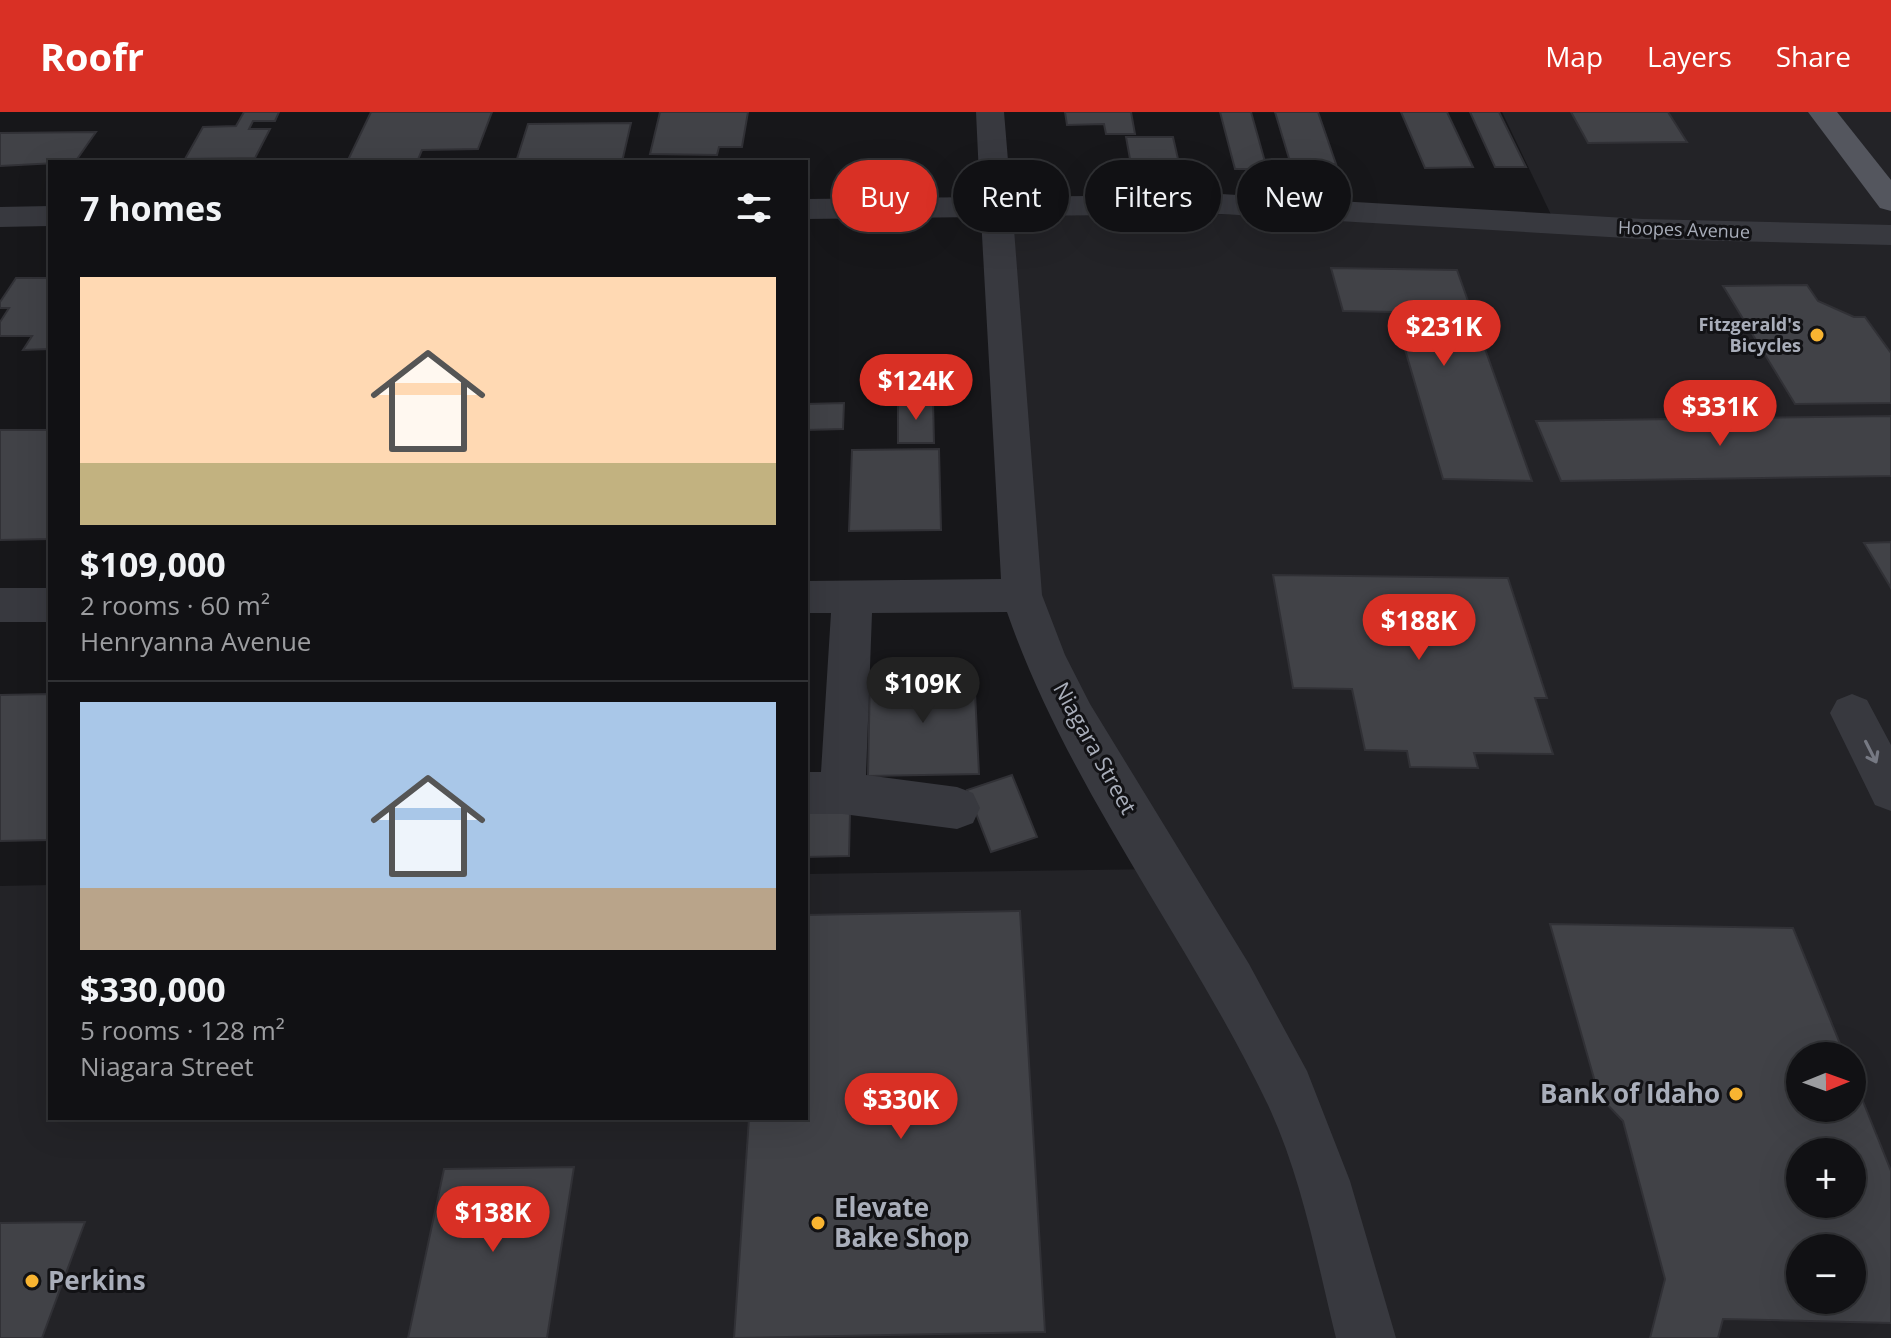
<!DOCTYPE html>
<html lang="en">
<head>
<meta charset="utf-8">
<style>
	:root { --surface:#111114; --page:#1a1a1d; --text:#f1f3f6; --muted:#9c9da0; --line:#303134; --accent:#d93025 }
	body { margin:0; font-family:"Open Sans",sans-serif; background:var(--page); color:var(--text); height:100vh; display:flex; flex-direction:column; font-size:30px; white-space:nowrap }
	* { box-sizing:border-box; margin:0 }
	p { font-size:26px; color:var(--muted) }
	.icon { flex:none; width:44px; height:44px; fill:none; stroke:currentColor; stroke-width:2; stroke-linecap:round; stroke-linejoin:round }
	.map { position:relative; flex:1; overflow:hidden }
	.details { position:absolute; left:48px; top:48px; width:760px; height:960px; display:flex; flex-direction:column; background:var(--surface); border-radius:0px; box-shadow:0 8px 32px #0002,0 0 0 2px var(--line) }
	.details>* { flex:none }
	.guide { position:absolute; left:832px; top:48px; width:760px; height:72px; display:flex; gap:16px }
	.needle { width:52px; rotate:89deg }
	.fabs { position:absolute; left:1786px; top:930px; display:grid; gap:16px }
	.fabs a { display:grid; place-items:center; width:80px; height:80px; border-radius:50%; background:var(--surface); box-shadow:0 8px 32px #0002,0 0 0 2px var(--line); font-size:40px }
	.price { position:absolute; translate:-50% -68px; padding:0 18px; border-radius:28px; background:var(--accent); color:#fff; font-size:26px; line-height:52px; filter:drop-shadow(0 2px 4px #0008) }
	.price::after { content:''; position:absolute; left:50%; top:48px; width:24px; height:18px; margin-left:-12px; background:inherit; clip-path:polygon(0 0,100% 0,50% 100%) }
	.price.on { background:#222; color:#fff }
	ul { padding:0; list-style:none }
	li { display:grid; align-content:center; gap:16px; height:424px; padding:0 32px }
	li+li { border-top:2px solid var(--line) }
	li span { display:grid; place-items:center; height:248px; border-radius:0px; color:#555 }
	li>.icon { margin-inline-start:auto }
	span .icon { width:144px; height:144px; fill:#fffc; stroke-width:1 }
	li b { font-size:34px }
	h2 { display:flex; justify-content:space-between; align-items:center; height:96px; padding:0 32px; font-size:34px }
	.pill { padding:0 28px; border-radius:36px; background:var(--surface); box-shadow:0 8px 32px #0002,0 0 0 2px var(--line); font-size:28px; line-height:72px }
	.pill.on { background:var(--accent); color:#fff }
	header { display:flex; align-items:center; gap:48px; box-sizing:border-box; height:112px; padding:0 40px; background:var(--accent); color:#fff }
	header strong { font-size:38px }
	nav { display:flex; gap:44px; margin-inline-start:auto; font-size:28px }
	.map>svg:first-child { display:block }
</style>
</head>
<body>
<header>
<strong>Roofr</strong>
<nav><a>Map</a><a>Layers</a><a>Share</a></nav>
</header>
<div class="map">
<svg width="1891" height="1226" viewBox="0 0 1891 1226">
	<rect width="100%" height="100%" fill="#17171a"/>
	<path fill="#232327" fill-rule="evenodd" d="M1502 0H1891V1226H0V774L50 773V1006H806V762L1163 757 1047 550 996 96 1555 111ZM1800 944H1852V996H1800ZM1800 1040H1852V1092H1800ZM1800 1136H1852V1188H1800Z"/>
	<path fill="#414247" stroke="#313136" stroke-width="2" fill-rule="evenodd" d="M244 0H279L275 9H253L249 17H270L255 46 185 47 203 15 236 14Z
		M371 0H492L478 37 422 38 417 50H347Z
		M660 0H748L742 35H719L717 43 650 42Z
		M1065 0H1131L1135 22H1106L1104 12 1067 13Z
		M1220 0H1251L1267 57H1235Z
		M1275 0H1318L1336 52 1291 53Z
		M1401 0H1447L1473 55 1425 56Z
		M1470 0H1499L1526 55H1495Z
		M1571 0H1668L1687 30 1588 31Z
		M631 11 622 50H516L528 12Z
		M96 20 75 50 0 54V21Z
		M1126 25H1173L1178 47H1130Z
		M1331 156 1457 158 1532 369 1443 367 1394 200 1343 199Z
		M16 166H50V237L23 238 32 224H0V210L9 196H0V190Z
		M1807 173 1818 189 1854 205H1865L1891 241V291L1795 292 1723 174Z
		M898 289H933L934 331H898Z
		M844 291 843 317 806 318V292Z
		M1891 304V364L1561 369 1536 309Z
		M0 318H50V427L0 428Z
		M939 337 941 418 849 419 852 338Z
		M1891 430V476L1864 431Z
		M1273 463 1508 466 1547 586H1535L1553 642 1474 641 1478 656 1410 655 1407 639 1365 638 1352 577 1293 576Z
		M974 560 979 662 868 664 870 562Z
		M50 582V728L0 729V583Z
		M1012 663 1037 725 991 740 967 678Z
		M850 700 849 744 806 745V701Z
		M1020 799 1045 1220 734 1226 749 1006H806V803Z
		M1550 812 1793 816 1845 944H1800V996H1852V962L1891 1059V1211L1723 1207 1718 1226H1650L1665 1167 1623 1009 1599 984ZM1800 1040H1852V1092H1800ZM1800 1136H1852V1188H1800Z
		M574 1055 547 1226H408L444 1057Z
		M85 1110 42 1226H0V1111Z"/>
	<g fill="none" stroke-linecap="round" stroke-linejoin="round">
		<path fill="#38393f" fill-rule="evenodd" d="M976 0H1004L1011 85 1221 82 1643 107 1891 113V133L1643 127 1221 102 1013 104 1042 483 1065 543 1090 592 1249 852 1307 959 1350 1069 1396 1226H1336C1317 1149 1302 1066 1268 993 1188 826 1068 676 1007 500L872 501 866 663 957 675 973 681 980 696 973 711 957 717 843 702H806V660H821L831 501H806V469L1001 467 981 105 806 107V87L980 85Z
			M50 94V114L0 115V95Z
			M0 476H50V510H0Z
			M1852 582 1867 588 1891 633V699L1875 693 1830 601 1837 588Z"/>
		<path fill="#54565e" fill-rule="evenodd" d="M1808 0H1837L1891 68V99L1880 96Z"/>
	</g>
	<defs><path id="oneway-shaft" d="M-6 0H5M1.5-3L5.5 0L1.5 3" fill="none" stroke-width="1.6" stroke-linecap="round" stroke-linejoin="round" transform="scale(2)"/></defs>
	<use stroke="#767983" href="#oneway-shaft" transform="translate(1871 640) rotate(63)"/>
	<g fill="#f8b431" stroke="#121215" stroke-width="3">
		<circle cx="1817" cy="223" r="8"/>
		<circle cx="1736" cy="982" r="8"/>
		<circle cx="818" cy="1111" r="8"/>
		<circle cx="32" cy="1169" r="8"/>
	</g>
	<g text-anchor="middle" stroke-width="6" stroke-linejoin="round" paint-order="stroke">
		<g font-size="18" fill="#a9aeba" stroke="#121215">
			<text transform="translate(1684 118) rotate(2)" y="6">Hoopes Avenue</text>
		</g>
		<g font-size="18" font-weight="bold" fill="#a9aeba" stroke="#121215" text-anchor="end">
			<text x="1801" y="219">Fitzgerald's<tspan x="1801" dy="21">Bicycles</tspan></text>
		</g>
		<g font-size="22" fill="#a9aeba" stroke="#121215">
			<text transform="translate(1095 636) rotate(61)" y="8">Niagara Street</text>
		</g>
		<g font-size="26" font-weight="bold" fill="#a9aeba" stroke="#121215" text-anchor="start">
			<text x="1720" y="991" text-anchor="end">Bank of Idaho</text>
			<text x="834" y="1105">Elevate<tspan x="834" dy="30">Bake Shop</tspan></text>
			<text x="48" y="1178">Perkins</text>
		</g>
	</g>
</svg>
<div class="fabs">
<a><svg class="needle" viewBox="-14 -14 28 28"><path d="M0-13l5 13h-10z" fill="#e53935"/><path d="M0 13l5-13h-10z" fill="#9c9da0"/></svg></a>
<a>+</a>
<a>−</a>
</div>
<b class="price" style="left:1444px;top:256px">$231K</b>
<b class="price" style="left:916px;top:310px">$124K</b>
<b class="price" style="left:1720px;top:336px">$331K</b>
<b class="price" style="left:1419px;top:550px">$188K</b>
<b class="price on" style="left:923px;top:613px">$109K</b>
<b class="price" style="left:901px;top:1029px">$330K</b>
<b class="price" style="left:493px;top:1142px">$138K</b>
<div class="guide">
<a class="pill on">Buy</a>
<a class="pill">Rent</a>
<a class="pill">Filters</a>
<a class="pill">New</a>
</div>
<section class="details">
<h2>7 homes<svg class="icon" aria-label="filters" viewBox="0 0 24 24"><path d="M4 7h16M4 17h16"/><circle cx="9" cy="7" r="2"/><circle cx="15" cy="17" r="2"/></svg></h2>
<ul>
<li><span style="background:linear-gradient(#ffd9b3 75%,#c2b280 0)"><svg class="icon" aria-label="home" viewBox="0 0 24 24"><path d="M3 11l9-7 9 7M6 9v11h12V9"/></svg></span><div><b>$109,000</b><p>2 rooms · 60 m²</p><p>Henryanna Avenue</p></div></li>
<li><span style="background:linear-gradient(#a9c7e8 75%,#b9a48a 0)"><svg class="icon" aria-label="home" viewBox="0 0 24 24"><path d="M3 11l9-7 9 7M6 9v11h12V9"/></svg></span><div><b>$330,000</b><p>5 rooms · 128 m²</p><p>Niagara Street</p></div></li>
</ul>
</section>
</div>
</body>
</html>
